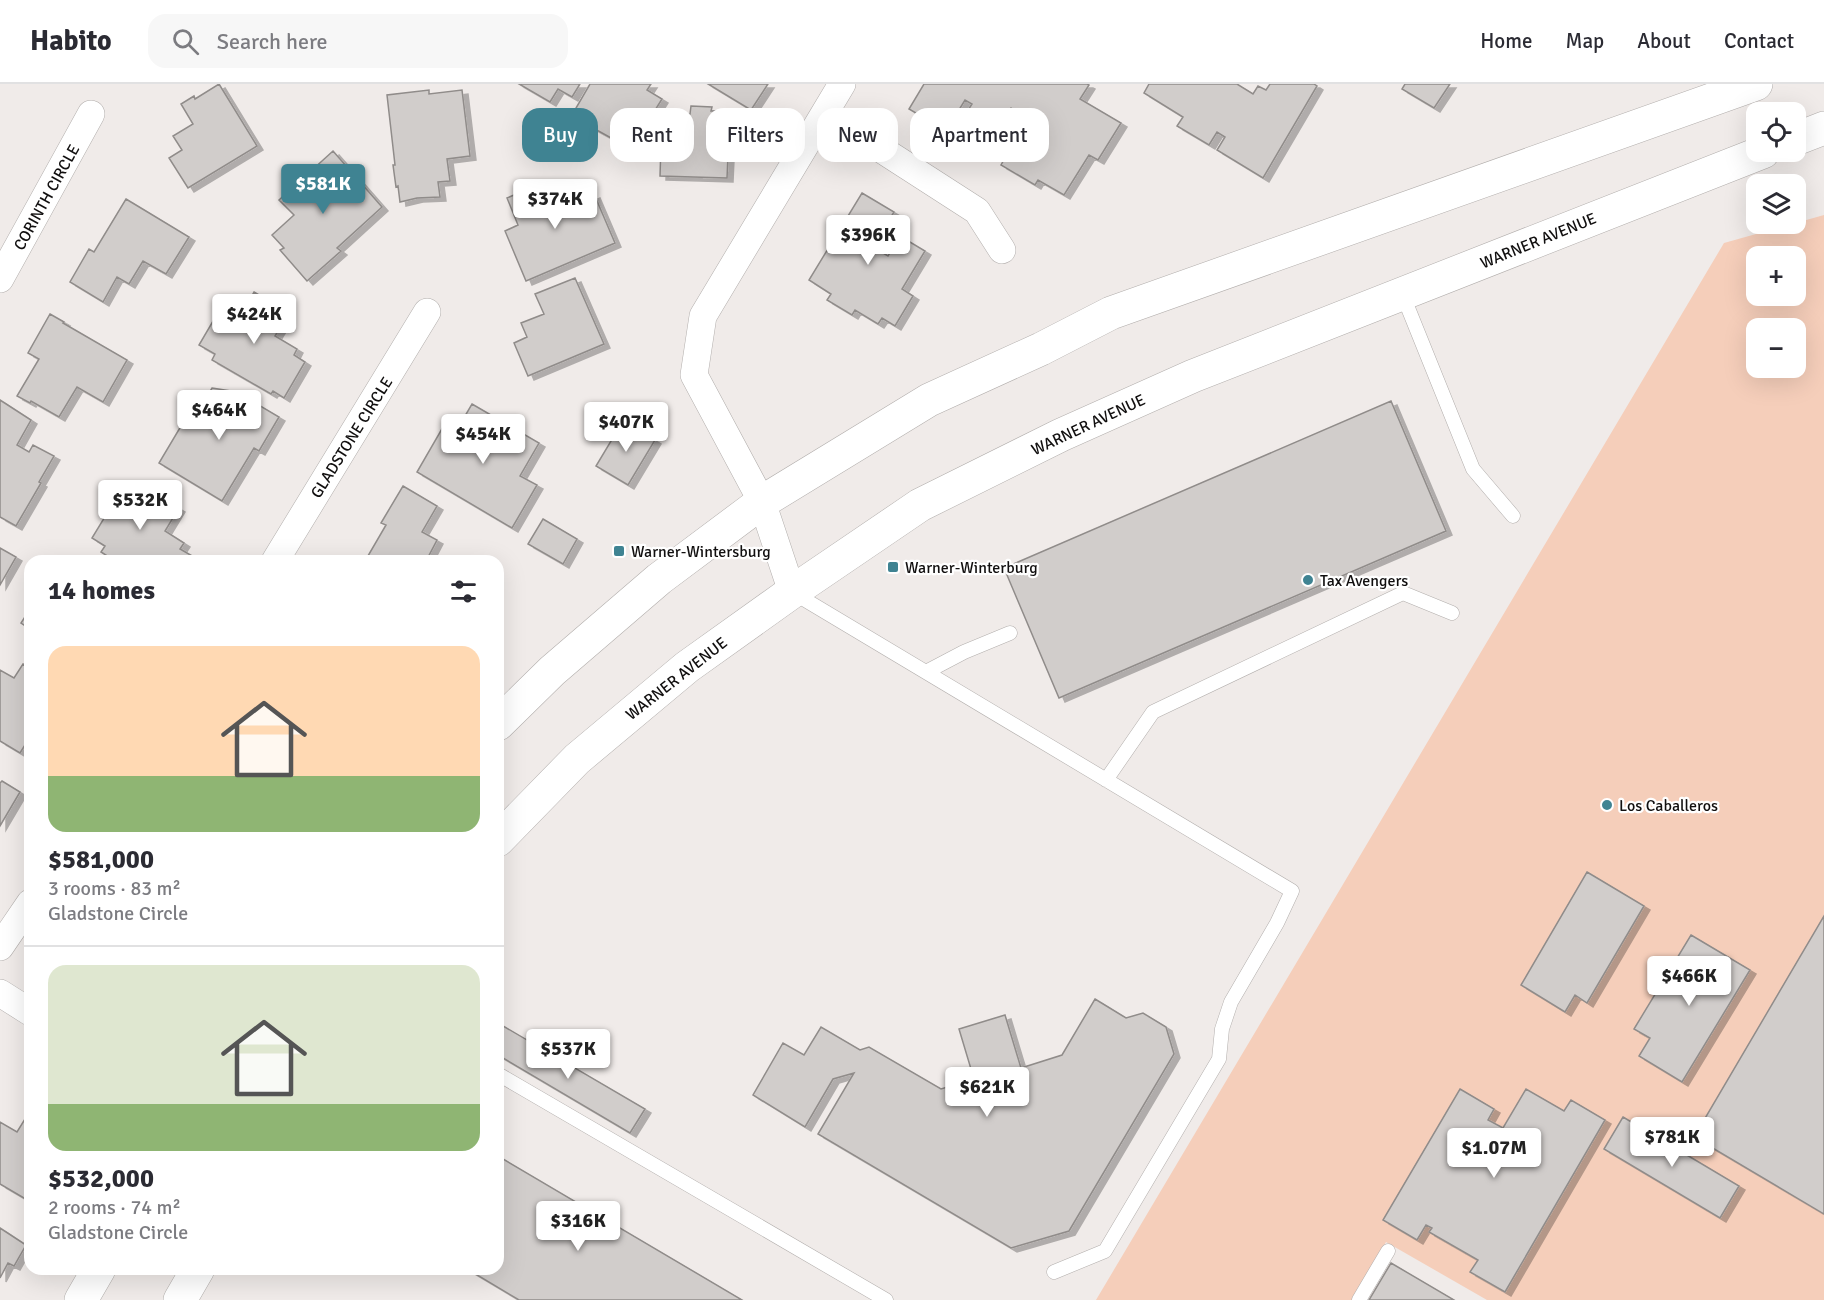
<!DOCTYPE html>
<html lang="en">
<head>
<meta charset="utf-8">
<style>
	:root { --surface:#fff; --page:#f7f7f7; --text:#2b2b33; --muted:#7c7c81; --line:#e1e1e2; --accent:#3f8392 }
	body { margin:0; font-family:Signika,sans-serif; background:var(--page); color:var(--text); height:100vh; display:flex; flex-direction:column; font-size:22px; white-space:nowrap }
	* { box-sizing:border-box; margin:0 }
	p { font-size:20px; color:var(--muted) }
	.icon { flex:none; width:33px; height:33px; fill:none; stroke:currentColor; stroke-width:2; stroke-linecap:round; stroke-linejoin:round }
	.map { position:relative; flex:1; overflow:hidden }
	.details { position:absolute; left:24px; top:471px; width:480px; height:720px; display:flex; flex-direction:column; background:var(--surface); border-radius:18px; box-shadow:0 6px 24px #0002 }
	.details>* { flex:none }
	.banner { position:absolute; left:522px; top:24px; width:570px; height:54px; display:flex; gap:12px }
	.controls { position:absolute; left:1746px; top:18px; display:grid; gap:12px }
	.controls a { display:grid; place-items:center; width:60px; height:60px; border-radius:12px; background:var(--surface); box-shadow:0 6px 24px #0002; font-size:30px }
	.price { position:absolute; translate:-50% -51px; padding:0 14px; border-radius:6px; background:#fff; color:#222; font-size:20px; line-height:39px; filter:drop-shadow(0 2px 3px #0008) }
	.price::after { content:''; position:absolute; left:50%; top:36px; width:18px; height:14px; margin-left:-9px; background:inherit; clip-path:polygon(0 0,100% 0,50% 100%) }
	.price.active { background:var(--accent); color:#fff }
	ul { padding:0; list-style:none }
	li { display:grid; align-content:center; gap:12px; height:318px; padding:0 24px }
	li+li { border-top:2px solid var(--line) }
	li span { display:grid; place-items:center; height:186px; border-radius:18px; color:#555 }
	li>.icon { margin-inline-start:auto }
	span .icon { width:108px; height:108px; fill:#fffc; stroke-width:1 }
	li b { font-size:26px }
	h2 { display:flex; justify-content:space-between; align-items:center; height:72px; padding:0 24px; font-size:26px }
	.chip { padding:0 21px; border-radius:18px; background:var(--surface); box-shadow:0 6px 24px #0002; font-size:21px; line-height:54px }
	.chip.active { background:var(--accent); color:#fff }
	header { display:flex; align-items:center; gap:36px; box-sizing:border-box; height:84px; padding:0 30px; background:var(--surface); border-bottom:2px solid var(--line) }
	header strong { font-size:28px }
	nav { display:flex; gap:33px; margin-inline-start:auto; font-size:21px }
	.search { width:420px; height:54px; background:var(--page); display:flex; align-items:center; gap:15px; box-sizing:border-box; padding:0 21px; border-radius:18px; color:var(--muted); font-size:22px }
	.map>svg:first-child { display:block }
</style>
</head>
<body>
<header>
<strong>Habito</strong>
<div class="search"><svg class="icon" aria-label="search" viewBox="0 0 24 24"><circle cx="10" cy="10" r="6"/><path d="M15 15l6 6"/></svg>Search here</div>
<nav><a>Home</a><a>Map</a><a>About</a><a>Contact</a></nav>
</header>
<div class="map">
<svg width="1824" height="1216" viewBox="0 0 1824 1216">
	<defs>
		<filter id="shadow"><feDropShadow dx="6" dy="4" stdDeviation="0" flood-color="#0004"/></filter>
	</defs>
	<rect width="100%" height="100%" fill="#f0ebe9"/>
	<path fill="#f5ceba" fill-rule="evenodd" d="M1824 131V1216H1487L1386 1158 1353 1216H1096L1724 159ZM1756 172H1796V212H1756ZM1756 244H1796V284H1756Z"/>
	<path fill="#d1cdcb" stroke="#908c8a" stroke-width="1.5" filter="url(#shadow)" d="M219 0 257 62 188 104 169 74 182 66 173 52 193 40 181 20 194 12 195 15Z
		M519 0H580L572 13 558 5 550 18Z
		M590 0H651L647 6 662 15 631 65 593 44 594 43 581 35 585 30 576 24Z
		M708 0H768L751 26Z
		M924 0H1087L1089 1 1080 15 1121 39 1098 76 1089 71 1064 111 1038 96 1035 101 1001 81 1021 46 1032 52 1034 48 1014 36 1018 29 1011 24 988 64 961 48 963 44 958 42 972 20 965 16 946 47 909 25Z
		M1149 0H1237L1253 10 1258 2 1266 6 1270 0H1314L1317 2 1263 94 1217 66 1225 53 1217 48 1209 61 1177 42 1183 33 1144 9Z
		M1405 0H1450L1434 24 1402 5Z
		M429 6V10L462 6 470 72 447 75 450 97 438 98 440 113 417 114 400 118 398 102 396 103 393 81H395L387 11Z
		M691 22 712 23 711 27H730L727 94 660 92 662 29 690 30Z
		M333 67 382 123 337 164 341 167 307 197 280 166 284 164 272 151 294 131 279 116Z
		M556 97 567 122 594 110 615 159 526 197 505 147 518 141 507 114 521 108 522 111Z
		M862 109 894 128 873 163 888 172 900 152 925 167 902 205 913 212 895 242 882 234 878 240 855 226 852 231 827 216 831 210 809 196Z
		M126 115 189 153 166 190 143 177 129 200 117 193 103 218 70 198 89 165 94 168Z
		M575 194 604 260 528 292 514 259 527 253 521 239 544 230 535 210Z
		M254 208 289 229 275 252 297 265 294 271 305 278 284 314 273 307 271 310 212 276 215 270 199 261 223 220 241 231Z
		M50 230 64 238 63 239 127 276 103 318 77 303 59 333 31 317 30 319 17 312 39 275 28 269Z
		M212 304 231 307 244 315 245 313 279 333 259 367 254 364 222 417 159 379 184 337 190 330 195 333Z
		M0 316 31 336 17 361 29 368 33 361 54 372 39 398 41 399 16 442 0 433Z
		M1391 317 1446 447 1059 614 1004 484Z
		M472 320 539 359 520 392 537 401 512 444 417 388 443 343 455 349Z
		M623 337 655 356 628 401 596 382Z
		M403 402 437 422 422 448 437 456 426 477H365L386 441 381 439Z
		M142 405 166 419 167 417 179 424 165 447 184 459 180 465 194 473 191 477H115L101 468 105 462 92 454 120 408 135 417Z
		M543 435 577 455 563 480 528 460Z
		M0 464 16 473 0 501Z
		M30 525V545L21 539Z
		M23 580 30 584V653L20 669 0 657V586L14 594Z
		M2 697 20 708 0 742V699Z
		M1587 788 1644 822 1587 919 1575 911 1565 928 1521 901Z
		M1824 832V1130L1694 1053Z
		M1691 851 1750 886 1682 998 1639 972 1650 954 1634 945Z
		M1095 915 1126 934 1143 929 1166 943 1174 970 1069 1147 1011 1164 818 1050 854 989 833 995 805 1043 753 1011 783 959 804 971 821 943 860 966 869 963 941 1005 974 995 959 945 1005 931 1021 984 1062 971Z
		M498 939 645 1025 630 1049 498 971Z
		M1460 1005 1494 1025 1488 1036 1503 1044 1526 1005 1564 1027 1571 1016 1605 1036 1505 1208 1470 1188 1478 1176 1429 1148 1432 1144 1426 1141 1417 1156 1383 1136Z
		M30 1027V1116L29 1117 0 1100V1038L17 1048Z
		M1623 1033 1739 1102 1720 1134 1604 1065Z
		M498 1072 742 1216H519L467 1185H498Z
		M0 1144 26 1161 14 1182 8 1179 0 1194Z
		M1391 1179 1454 1216H1369Z"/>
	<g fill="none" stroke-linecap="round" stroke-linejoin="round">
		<g stroke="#b2aeac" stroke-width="15">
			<path id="service" d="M1402 209 1473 385 1513 432
				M792 508 1292 807 1277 839 1231 918 1222 945 1219 975 1105 1167 1054 1188
				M926 588 964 568 1010 549
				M1106 696 1153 628 1403 509 1452 529
				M498 990 886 1216
				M1359 1216 1388 1167"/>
		</g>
		<g stroke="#b2aeac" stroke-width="28">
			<path id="minor" d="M825 29 977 127 1002 166
				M0 195 91 30
				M275 477 427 228
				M792 508 762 418 694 291 703 232 842 0
				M0 863 30 819
				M0 909 30 928"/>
		</g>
		<g stroke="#b2aeac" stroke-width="34">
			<path id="primary" d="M1796 55 1824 44
				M498 640 552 587 659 495 762 418 929 316 1041 265 1111 229 1756 0
				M498 756 577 675 687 583 792 508 920 421 1061 351 1193 292 1763 68
				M81 1216 99 1185
				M180 1216 198 1185"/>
		</g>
		<use href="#service" stroke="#fff" stroke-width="14"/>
		<use href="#minor" stroke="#fff" stroke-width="27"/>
		<use href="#primary" stroke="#fff" stroke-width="33"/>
	</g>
	<g fill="#3f8392" stroke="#fff" stroke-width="2">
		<rect x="613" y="461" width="12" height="12" rx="3"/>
		<rect x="887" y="477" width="12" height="12" rx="3"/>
		<circle cx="1308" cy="496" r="6"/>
		<circle cx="1607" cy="721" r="6"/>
	</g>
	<g text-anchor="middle" stroke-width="4.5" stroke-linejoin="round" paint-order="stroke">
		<g font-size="16" fill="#110f0f" stroke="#fff">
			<text transform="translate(46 113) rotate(-61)" y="6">CORINTH CIRCLE</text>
			<text transform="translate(1538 156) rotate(-22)" y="6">WARNER AVENUE</text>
			<text transform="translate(1088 340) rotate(-25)" y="6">WARNER AVENUE</text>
			<text transform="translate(351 353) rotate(-58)" y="6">GLADSTONE CIRCLE</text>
			<text transform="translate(676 594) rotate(-38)" y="6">WARNER AVENUE</text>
		</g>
		<g font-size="16" fill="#110f0f" stroke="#fff" text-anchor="start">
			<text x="631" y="473">Warner-Wintersburg</text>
			<text x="905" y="489">Warner-Winterburg</text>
			<text x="1320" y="502">Tax Avengers</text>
			<text x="1619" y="727">Los Caballeros</text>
		</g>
	</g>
</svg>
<div class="controls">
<a><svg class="icon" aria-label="locate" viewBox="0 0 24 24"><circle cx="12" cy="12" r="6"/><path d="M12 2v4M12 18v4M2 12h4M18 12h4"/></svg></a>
<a><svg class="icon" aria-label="layers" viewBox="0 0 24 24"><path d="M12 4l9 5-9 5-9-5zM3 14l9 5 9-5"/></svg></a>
<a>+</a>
<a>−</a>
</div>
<b class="price active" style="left:323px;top:131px">$581K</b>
<b class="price" style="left:555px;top:146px">$374K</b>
<b class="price" style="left:868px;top:182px">$396K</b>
<b class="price" style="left:254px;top:261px">$424K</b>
<b class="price" style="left:219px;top:357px">$464K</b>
<b class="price" style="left:626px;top:369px">$407K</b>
<b class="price" style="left:483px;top:381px">$454K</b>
<b class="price" style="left:140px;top:447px">$532K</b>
<b class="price" style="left:1689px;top:923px">$466K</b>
<b class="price" style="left:568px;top:996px">$537K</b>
<b class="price" style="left:987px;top:1034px">$621K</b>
<b class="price" style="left:1672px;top:1084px">$781K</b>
<b class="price" style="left:1494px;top:1095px">$1.07M</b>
<b class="price" style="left:578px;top:1168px">$316K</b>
<div class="banner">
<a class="chip active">Buy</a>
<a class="chip">Rent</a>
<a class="chip">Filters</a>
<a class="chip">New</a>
<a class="chip">Apartment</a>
</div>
<section class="details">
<h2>14 homes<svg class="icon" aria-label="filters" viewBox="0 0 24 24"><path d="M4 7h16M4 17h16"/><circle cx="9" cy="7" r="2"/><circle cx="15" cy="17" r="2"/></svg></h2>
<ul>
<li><span style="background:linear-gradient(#ffd9b3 70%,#8fb573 0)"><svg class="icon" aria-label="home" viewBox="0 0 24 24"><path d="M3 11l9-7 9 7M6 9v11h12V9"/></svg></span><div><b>$581,000</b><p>3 rooms · 83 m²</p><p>Gladstone Circle</p></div></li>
<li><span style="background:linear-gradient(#dfe7d0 75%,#8fb573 0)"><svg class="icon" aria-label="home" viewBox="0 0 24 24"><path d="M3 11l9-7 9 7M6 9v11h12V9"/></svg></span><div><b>$532,000</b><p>2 rooms · 74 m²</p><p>Gladstone Circle</p></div></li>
</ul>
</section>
</div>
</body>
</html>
